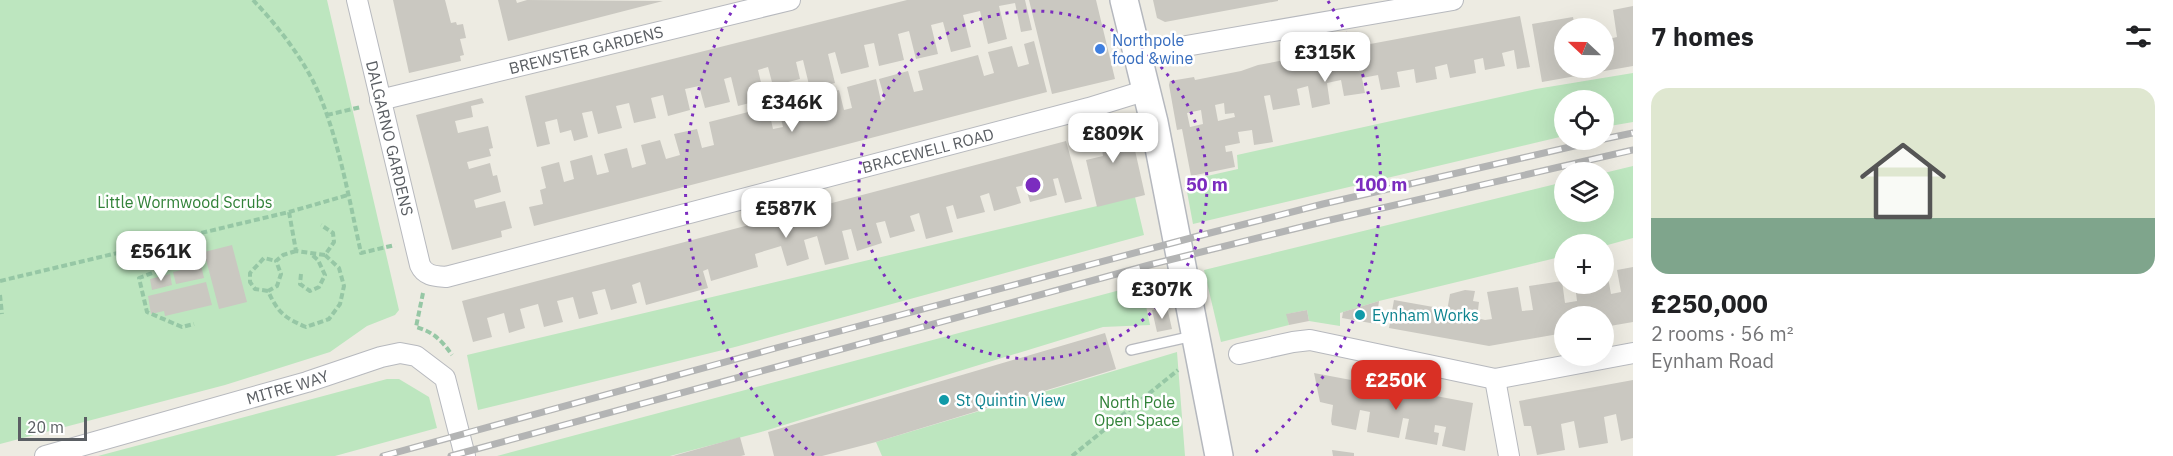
<!DOCTYPE html>
<html lang="en">
<head>
<meta charset="utf-8">
<style>
	:root { --surface:#fff; --page:#f6f6f6; --text:#202124; --muted:#757577; --line:#e0e0e0; --accent:#d93025 }
	body { margin:0; font-family:"IBM Plex Sans",sans-serif; background:var(--page); color:var(--text); height:100vh; display:flex; flex-direction:column; font-size:22px; white-space:nowrap }
	* { box-sizing:border-box; margin:0 }
	p { font-size:20px; color:var(--muted) }
	.icon { flex:none; width:33px; height:33px; fill:none; stroke:currentColor; stroke-width:2; stroke-linecap:round; stroke-linejoin:round }
	.map { position:relative; flex:1; overflow:hidden }
	.panel { display:flex; flex-direction:column; background:var(--surface); width:540px }
	.panel>* { flex:none }
	.needle { width:39px; rotate:292deg }
	.buttons { position:absolute; left:1554px; top:18px; display:grid; gap:12px }
	.buttons a { display:grid; place-items:center; width:60px; height:60px; border-radius:50%; background:var(--surface); box-shadow:0 6px 24px #0002; font-size:30px }
	.scale { position:absolute; left:18px; bottom:15px; width:69px; box-sizing:border-box; padding-left:6px; border:3px solid #5a5e63; border-top:0; font-size:16px; line-height:21px; white-space:nowrap; color:#5a5e63; -webkit-text-stroke:4px #fff; paint-order:stroke }
	.price { position:absolute; translate:-50% -51px; padding:0 14px; border-radius:12px; background:#fff; color:#222; font-size:20px; line-height:39px; filter:drop-shadow(0 2px 3px #0008) }
	.price::after { content:''; position:absolute; left:50%; top:36px; width:18px; height:14px; margin-left:-9px; background:inherit; clip-path:polygon(0 0,100% 0,50% 100%) }
	.price.active { background:var(--accent); color:#fff }
	ul { padding:0; list-style:none }
	li { display:grid; align-content:center; gap:12px; height:318px; padding:0 18px }
	li+li { border-top:2px solid var(--line) }
	li span { display:grid; place-items:center; height:186px; border-radius:18px; color:#555 }
	li>.icon { margin-inline-start:auto }
	span .icon { width:108px; height:108px; fill:#fffc; stroke-width:1 }
	li b { font-size:26px }
	h2 { display:flex; justify-content:space-between; align-items:center; height:72px; padding:0 18px; font-size:26px }
	main { display:flex; flex:1; min-height:0 }
	.map>svg:first-child { display:block }
</style>
</head>
<body>
<main>
<div class="map">
<svg width="1633" height="456" viewBox="0 0 1633 456">
	<rect width="100%" height="100%" fill="#edebe2"/>
	<path fill="#bde6bf" d="M0 0H327L399 310 395 315 367 326 330 352 225 385 0 444Z
		M1633 73V122L1604 127V100H1564V136L1193 224 1185 181 1238 169 1237 155 1536 89Z
		M1633 166V238L1604 246 1564 244V256L1379 301 1340 313V326L1309 321 1307 310 1287 314 1289 325 1221 342 1204 270 1564 182V212H1604V173Z
		M1135 197 1144 235 735 347 478 410 467 355Z
		M1160 271 1166 302 1146 306 1150 325 1103 327 761 432 670 456H497L1154 281 1152 273Z
		M1177 352 1185 456H882L876 442Z
		M387 379H399L429 397 437 428 335 456H98Z"/>
	<path fill="#cac8c1" fill-rule="evenodd" d="M393 0H445L451 23 456 22 457 25 463 24 466 38 460 39 464 55 460 56 461 61 409 73Z
		M498 0H516L517 3 527 0 663 1 508 41Z
		M907 0H1025L1032 30 1021 32 1015 3 999 6 1007 39 988 44 980 11 963 15 971 47 951 52 943 22 931 25 938 54 916 59 909 31 898 34 904 60 879 66 874 43 864 45 869 67 841 74 835 52 828 54 835 83 810 89 803 60 796 62 800 79 773 86 768 67 758 70 765 99 738 106 731 77 724 79 730 102 705 108 699 86 685 89 690 110 668 116 663 95 651 98 656 118 634 123 629 103 616 106 622 128 598 134 592 111 582 113 588 137 574 141 571 130 560 133 557 119 545 122 550 144 537 147 525 96Z
		M1029 0H1096L1115 79 1052 94Z
		M1153 0H1278V1L1165 22 1157 18Z
		M1633 6V66L1542 82 1532 24 1573 17 1575 28H1564V68H1604V40L1617 37 1613 10Z
		M1520 16 1530 67 1517 69 1514 50 1502 53 1505 66 1485 70 1483 58 1474 60 1476 73 1450 78 1447 64 1435 67 1437 79 1416 83 1414 69 1397 72 1400 87 1381 90 1378 75 1362 78 1365 93 1344 96 1341 80 1327 83 1330 104 1312 108 1308 86 1297 89 1300 105 1273 110 1270 95 1264 96 1273 142 1254 145 1252 130 1238 132 1240 143 1225 146 1226 152 1232 151 1235 167 1191 176 1182 129 1177 130 1169 85 1170 81 1194 77 1195 80 1241 71 1258 65ZM1224 103 1225 114 1234 113 1235 117 1218 121 1215 105ZM1201 110 1203 124 1190 127 1187 113Z
		M1034 41 1047 92 534 226 529 207 543 204 540 190 546 188 541 167 559 162 564 182 574 179 570 161 592 155 597 175 609 172 604 154 627 148 632 168 646 164 641 145 660 140 666 159 680 155 674 134 697 129 702 148 714 145 709 122 768 107 773 129 783 127 778 106 803 100 808 121 818 118 812 97 839 90 844 110 852 108 847 87 876 79 881 101 885 100 879 79 908 71 914 92 923 90 918 71 978 55 984 76 994 73 988 52 1012 46 1018 67 1029 64 1024 44Z
		M482 98 484 103 471 106 473 117 455 121 458 133 488 126 493 148 489 149 491 156 467 162 469 169 490 163 493 176 497 175 501 192 474 200 476 208 505 201 512 228 501 231 502 237 452 250 416 115Z
		M1128 119 1145 195 1097 207 1086 160 1103 156 1102 149 1100 142 1082 147 1078 132Z
		M1066 141 1082 199 1065 203 1058 178 1053 179 1057 195 1030 202 1025 185 1016 187 1021 203 994 211 989 193 980 196 985 212 957 219 953 205 946 207 953 232 926 239 919 213 910 216 915 231 890 238 885 221 876 223 882 243 857 251 851 229 842 231 849 259 825 265 817 236 804 240 809 259 787 266 781 246 755 254 758 267 711 281 708 269 703 271 708 288 646 305 640 282 632 285 637 303 611 310 605 289 592 292 598 314 579 319 573 297 557 301 563 322 544 327 538 304 520 309 525 328 509 333 504 313 487 318 492 337 473 342 462 301Z
		M232 245 247 302 219 309 204 252Z
		M201 265 204 278 176 284 173 272Z
		M1633 267V322L1604 327V316H1564V333L1489 346 1389 328 1394 300 1439 308V310L1447 311 1450 294 1465 290 1475 291 1473 301 1479 302 1477 318 1485 320 1492 319 1487 292 1518 287 1522 311 1533 310 1529 286 1562 281 1565 303 1577 301 1575 284H1604V272H1607L1611 294 1621 292 1617 270Z
		M170 274 172 285 152 290 150 279Z
		M206 282 212 305 165 316 164 311 151 314 148 296Z
		M1379 301 1376 324 1342 318 1343 312Z
		M1167 307 1172 329 1157 332 1152 310Z
		M1307 310 1309 321 1289 325 1286 314Z
		M1105 333 1116 369 876 442 822 456H774L768 432Z
		M1314 373 1473 403 1465 451 1442 446 1446 427 1441 426 1435 425 1434 432 1439 433 1437 445 1405 439 1409 419 1403 418 1399 438 1367 432 1370 412 1360 410 1356 430 1332 425 1331 421 1333 405 1320 402Z
		M1633 380V438L1621 441 1616 414 1604 417 1608 443 1579 448 1574 421 1561 424 1565 450 1537 455 1531 426H1524L1519 401Z
		M740 437 745 455 741 456H673Z
		M1332 450 1354 453V456H1333Z"/>
	<g fill="none" stroke-linecap="round" stroke-linejoin="round">
		<g stroke="#b7b9be" stroke-width="12">
			<path id="service" d="M1131 350 1193 336"/>
		</g>
		<g stroke="#b7b9be" stroke-width="22">
			<g id="minor">
				<path id="s1" d="M357 0 420 265C425 276 435 276 446 277L1089 108 1147 90"/>
				<path d="M1138 56 1186 46 1453 0"/>
				<path id="s2" d="M380 100 790 0"/>
				<path d="M1239 354 1293 342 1310 340 1495 379 1633 353"/>
				<path d="M1495 379 1509 456"/>
				<path id="s3" d="M45 456 307 382 381 357 400 353 416 356 445 378 465 456"/>
			</g>
		</g>
		<g stroke="#b5b8be" stroke-width="30">
			<path id="secondary" d="M1124 0 1154 122 1219 456"/>
		</g>
		<path stroke="#96c7a5" stroke-width="4" stroke-dasharray="6 3" stroke-linecap="butt" d="M253 0C275 23 298 52 313 81 337 129 349 199 361 253L395 245
			M327 115 361 107
			M289 212 296 251 325 255 334 242 333 233 321 225
			M165 242 171 266 139 278 147 312 182 327 194 324
			M296 251 283 255 276 261 281 274 277 286 268 291C278 313 285 318 306 327L329 319 340 304 344 286 339 268 325 255
			M301 274 300 284 310 291 319 287 325 275 318 260 311 254
			M0 281 289 212 348 195
			M268 291 255 289 250 282V273L264 258 276 261
			M423 293 416 327C434 332 442 341 452 355
			M0 295 2 314
			M1072 456 1178 370"/>
		<use href="#service" stroke="#fff" stroke-width="9"/>
		<use href="#minor" stroke="#fff" stroke-width="20"/>
		<use href="#secondary" stroke="#fff" stroke-width="27"/>
		<g stroke="#b3b4b4" stroke-width="7">
			<path id="rail" d="M1604 139 1633 133
				M383 456 776 348 1206 234 1323 204 1600 140
				M451 456 1153 264 1326 221 1633 150"/>
		</g>
		<use href="#rail" stroke="#fff" stroke-width="4.5" stroke-dasharray="14" stroke-linecap="butt"/>
	</g>
	<g fill="none" stroke="#7b2cbf" stroke-width="3" stroke-dasharray="3 6">
		<circle cx="1033" cy="185" r="174"/>
		<path d="M814 455A348 348 0 0 1 738 1M1328 1A348 348 0 0 1 1252 455"/>
	</g>
	<circle fill="#3f7fe0" stroke="#fff" stroke-width="2" cx="1100" cy="49" r="6"/>
	<g fill="#0f9aa8" stroke="#fff" stroke-width="2">
		<circle cx="1360" cy="315" r="6"/>
		<circle cx="944" cy="400" r="6"/>
	</g>
	<g text-anchor="middle" stroke-width="5" stroke-linejoin="round" paint-order="stroke">
		<g font-size="16" fill="#366cbe" stroke="#fff" text-anchor="start">
			<text x="1112" y="46">Northpole<tspan x="1112" dy="18">food &amp;wine</tspan></text>
		</g>
		<g font-size="16" fill="#5a5e63" stroke="#fff">
			<text dy="6" stroke="none"><textPath href="#s2" startOffset="212">BREWSTER GARDENS</textPath></text>
			<text dy="6" stroke="none"><textPath href="#s1" startOffset="142">DALGARNO GARDENS</textPath></text>
			<text dy="6" stroke="none"><textPath href="#s1" startOffset="801">BRACEWELL ROAD</textPath></text>
			<text dy="6" stroke="none"><textPath href="#s3" startOffset="252">MITRE WAY</textPath></text>
		</g>
		<g font-size="16" fill="#328239" stroke="#fff">
			<text x="185" y="208">Little Wormwood Scrubs</text>
			<text x="1137" y="408">North Pole<tspan x="1137" dy="18">Open Space</tspan></text>
		</g>
		<g font-size="16" fill="#0d838f" stroke="#fff" text-anchor="start">
			<text x="1372" y="321">Eynham Works</text>
			<text x="956" y="406">St Quintin View</text>
		</g>
	</g>
	<circle cx="1033" cy="185" r="9" fill="#7b2cbf" stroke="#fff" stroke-width="3"/>
	<g font-size="18" text-anchor="middle" font-weight="bold" fill="#7b2cbf" stroke="#fff" stroke-width="5" stroke-linejoin="round" paint-order="stroke">
		<text x="1207" y="191">50 m</text>
		<text x="1381" y="191">100 m</text>
	</g>
</svg>
<div class="buttons">
<a><svg class="needle" viewBox="-14 -14 28 28"><path d="M0-13l5 13h-10z" fill="#e53935"/><path d="M0 13l5-13h-10z" fill="#757577"/></svg></a>
<a><svg class="icon" aria-label="locate" viewBox="0 0 24 24"><circle cx="12" cy="12" r="6"/><path d="M12 2v4M12 18v4M2 12h4M18 12h4"/></svg></a>
<a><svg class="icon" aria-label="layers" viewBox="0 0 24 24"><path d="M12 4l9 5-9 5-9-5zM3 14l9 5 9-5"/></svg></a>
<a>+</a>
<a>−</a>
</div>
<div class="scale">20 m</div>
<b class="price" style="left:1325px;top:83px">£315K</b>
<b class="price" style="left:792px;top:133px">£346K</b>
<b class="price" style="left:1113px;top:164px">£809K</b>
<b class="price" style="left:786px;top:239px">£587K</b>
<b class="price" style="left:161px;top:282px">£561K</b>
<b class="price" style="left:1162px;top:320px">£307K</b>
<b class="price active" style="left:1396px;top:411px">£250K</b>
</div>
<section class="panel">
<h2>7 homes<svg class="icon" aria-label="filters" viewBox="0 0 24 24"><path d="M4 7h16M4 17h16"/><circle cx="9" cy="7" r="2"/><circle cx="15" cy="17" r="2"/></svg></h2>
<ul>
<li><span style="background:linear-gradient(#dfe7d0 70%,#7fa58c 0)"><svg class="icon" aria-label="home" viewBox="0 0 24 24"><path d="M3 11l9-7 9 7M6 9v11h12V9"/></svg></span><div><b>£250,000</b><p>2 rooms · 56 m²</p><p>Eynham Road</p></div></li>
</ul>
</section>
</main>
</body>
</html>
